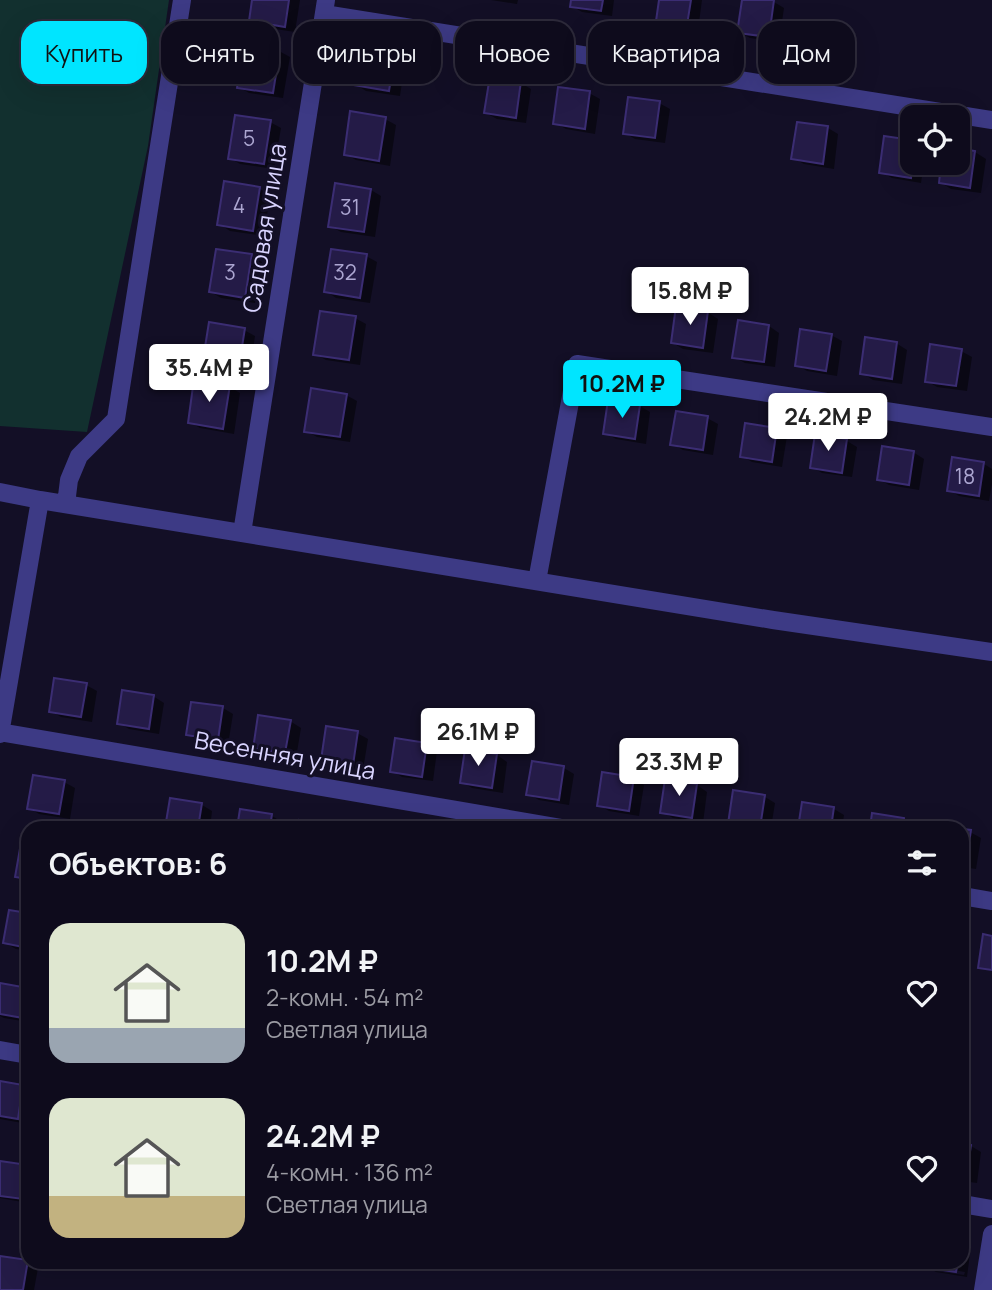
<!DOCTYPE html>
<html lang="ru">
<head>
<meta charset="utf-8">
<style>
	:root { --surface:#0e0b1c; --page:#171425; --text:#f1f3f6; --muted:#9b9ba3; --line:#2e2b3b; --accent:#00e5ff }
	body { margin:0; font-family:Manrope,sans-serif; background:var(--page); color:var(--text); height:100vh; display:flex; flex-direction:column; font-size:26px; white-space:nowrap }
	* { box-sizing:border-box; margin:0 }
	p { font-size:23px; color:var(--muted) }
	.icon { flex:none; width:38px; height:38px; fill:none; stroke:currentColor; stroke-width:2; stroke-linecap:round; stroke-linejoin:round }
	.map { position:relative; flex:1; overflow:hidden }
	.sheet { position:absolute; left:21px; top:821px; width:948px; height:448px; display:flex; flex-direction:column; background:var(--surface); border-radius:21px; box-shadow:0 7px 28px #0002,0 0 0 2px var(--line) }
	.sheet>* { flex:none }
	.banner { position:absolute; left:21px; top:21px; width:950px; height:63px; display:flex; gap:14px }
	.fabs { position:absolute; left:900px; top:105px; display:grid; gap:14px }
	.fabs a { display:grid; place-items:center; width:70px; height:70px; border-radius:14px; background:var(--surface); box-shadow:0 7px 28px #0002,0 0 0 2px var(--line); font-size:35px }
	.price { position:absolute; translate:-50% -60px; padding:0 16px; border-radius:7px; background:#fff; color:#222; font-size:23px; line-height:46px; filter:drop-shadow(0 2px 4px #0008) }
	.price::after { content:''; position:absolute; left:50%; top:42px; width:21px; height:16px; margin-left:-10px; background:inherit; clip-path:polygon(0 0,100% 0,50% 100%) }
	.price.current { background:var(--accent); color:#111 }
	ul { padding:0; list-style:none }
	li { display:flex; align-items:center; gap:21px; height:175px; padding:0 28px }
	li span { display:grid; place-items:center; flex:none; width:196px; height:140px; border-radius:21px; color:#555 }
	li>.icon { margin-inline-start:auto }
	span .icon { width:84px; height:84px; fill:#fffc; stroke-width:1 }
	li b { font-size:30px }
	h2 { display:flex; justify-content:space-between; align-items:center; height:84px; padding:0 28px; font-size:30px }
	.pill { padding:0 24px; border-radius:21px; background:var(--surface); box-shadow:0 7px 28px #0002,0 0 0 2px var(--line); font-size:24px; line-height:63px }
	.pill.current { background:var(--accent); color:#111 }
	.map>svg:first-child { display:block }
</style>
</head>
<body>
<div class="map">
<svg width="992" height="1290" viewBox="0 0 992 1290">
	<rect width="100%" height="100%" fill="#130f26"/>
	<path fill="#12302f" d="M0 0H169L148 146 87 432 0 426Z"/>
	<path fill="#0007" fill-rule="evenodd" d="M254 0H300L295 32 262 27 251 20Z
		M491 0H518L517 4Z
		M572 0H614L612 16 582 12 572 6Z
		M660 0H702L698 30 668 26 658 20Z
		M744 0 774 2 784 8 779 42 750 38 739 32Z
		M395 49 406 55 400 96 366 91 355 84Z
		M279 51 290 57 283 98 249 93 239 87Z
		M491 78 521 83 531 89 526 123 497 119 486 113Z
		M589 93 600 99 595 134 566 129 555 123Z
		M659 103 670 109 665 143 635 139 625 133Z
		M385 119 396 125 390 166 356 160 345 154Z
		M270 122 281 128 274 169 240 164 230 158Z
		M828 128 838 134 834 169 804 164 793 158Z
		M957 150 975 152 986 159 981 193 951 189 940 182 943 163H957Z
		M912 163H924L921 183 892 178 881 172Z
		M337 185 371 190 381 196 375 237 341 232 330 226Z
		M260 189 270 195 264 236 230 231 219 224Z
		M251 256 262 262 255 303 221 298 211 292Z
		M366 256 377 262 370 303 336 298 326 291Z
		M707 312 718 319 713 353 683 349 673 343Z
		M355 318 366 324 360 365 326 360 315 354Z
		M769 326 779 333 775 367 745 363 734 357Z
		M244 330 255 336 249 377 215 372 204 365Z
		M831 335 842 341 837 376 807 371 797 365Z
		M896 343 907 350 902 384 873 380 862 373Z
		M961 351 972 357 967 391 937 387 927 381Z
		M230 387 240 393 234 434 200 428 189 422Z
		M346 395 357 401 350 442 317 437 306 431Z
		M610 402 640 406 650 412 646 444 616 439 605 433Z
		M707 418 718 424 713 455 683 450 672 444Z
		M777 429 787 436 782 467 752 462 742 456Z
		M847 441 857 447 852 477 822 473 812 467Z
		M913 452 924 459 919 490 889 485 878 479Z
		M984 464 992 469V484L989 501 959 496 949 490Z
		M86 685 97 691 92 722 61 717 51 711Z
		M153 696 164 703 159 734 129 729 119 723Z
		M193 704 223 708 233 714 228 745 198 741 188 734Z
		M290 721 301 728 296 758 265 754 255 748Z
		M357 733 368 739 363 770 333 765 323 759Z
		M427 745 437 751 433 781 402 777 392 771Z
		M497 755 507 762 503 793 472 788 462 782Z
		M564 768 574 774 569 805 539 800 528 794Z
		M633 779 644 785 639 816 609 811 599 805Z
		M64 782 75 788 70 819 39 814 29 808Z
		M697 785 707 792 703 823 673 818 662 812Z
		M765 797 775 803 771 828H737L730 823Z
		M202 805 212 811 210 828H167Z
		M834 809 844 815 842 828H800Z
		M272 816 282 822 281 828H239Z
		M904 820 914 826V828H872Z
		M962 831 970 832 981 838 976 869 962 867Z
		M28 915V951L16 949 5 943Z
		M0 985 28 990V1022L4 1018 0 1016Z
		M0 1083 22 1087 28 1090V1124L0 1119Z
		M962 1145 971 1146 981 1152 977 1183 962 1181Z
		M0 1163 28 1168V1203L0 1198Z
		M962 1241 971 1246 967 1277 936 1272 926 1266V1262H962ZM935 1267 965 1272 964 1275 935 1271Z
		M0 1257 27 1261 38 1268 34 1290H0Z
		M872 1262H908L907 1269 877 1264Z"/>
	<path fill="#241b47" stroke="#3b2d73" stroke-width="2" d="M252 0H289L285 27 249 21Z
		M571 0H603L601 11 570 7Z
		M659 0H691L687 25 656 21Z
		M742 0H774L769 37 737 33Z
		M360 42 396 47 389 91 353 85Z
		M244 44 280 49 273 93 237 88Z
		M490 76 521 81 516 118 484 113Z
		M558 87 590 91 585 129 553 124Z
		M628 97 660 101 655 138 623 134Z
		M350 111 386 117 379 161 344 155Z
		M235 115 271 120 264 164 228 159Z
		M797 122 828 126 823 164 791 159Z
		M884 136 912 140V163H913L911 178 879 173Z
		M957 148 975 151 970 188 939 183 941 163H957Z
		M224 181 260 187 253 231 217 225Z
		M335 183 371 189 364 232 328 227Z
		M216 249 252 254 245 298 209 292Z
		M331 249 367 254 360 298 324 292Z
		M676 306 708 311 703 348 671 343Z
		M320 311 356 316 349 360 313 355Z
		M738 320 769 325 764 362 732 358Z
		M209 322 245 328 238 372 202 366Z
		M800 329 832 334 826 371 795 366Z
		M865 337 897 342 892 379 860 374Z
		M930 344 962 349 956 386 925 382Z
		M194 379 230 385 223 429 188 423Z
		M311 388 347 394 340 437 304 432Z
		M608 400 640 405 635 439 603 434Z
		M676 411 708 416 703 450 670 445Z
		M745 423 777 428 772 462 740 457Z
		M815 434 847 439 842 473 810 468Z
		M882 446 914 451 909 485 877 480Z
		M952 457 984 462 979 496 947 491Z
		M54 678 87 683 81 717 49 712Z
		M122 690 154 695 149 729 117 724Z
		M191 702 223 706 218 740 186 735Z
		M258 715 291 720 285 753 253 749Z
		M326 726 358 731 353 765 321 760Z
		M395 738 427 743 422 777 390 772Z
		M465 749 497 754 492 788 460 783Z
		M532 761 564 766 559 800 526 795Z
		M602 772 634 777 629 811 597 806Z
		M33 775 65 780 59 814 27 809Z
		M665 779 697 784 692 818 660 813Z
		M733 790 765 795 760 828 728 824Z
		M170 798 202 803 198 828H165Z
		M802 802 834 807 831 828H798Z
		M240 809 272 814 270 828H237Z
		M872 813 904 818 903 828H870Z
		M299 820 331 825V828H298Z
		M962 829 971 830 966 864 962 863Z
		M21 843 28 844V879L15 877Z
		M9 910 28 913V948L3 943Z
		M983 934 992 936V970L978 968Z
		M0 983 28 988 23 1018 0 1014Z
		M0 1081 23 1085 18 1119 0 1116Z
		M962 1143 971 1145 966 1179 962 1178Z
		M0 1161 28 1165 23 1199 0 1196Z
		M0 1256 28 1260 23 1290H0Z
		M925 1262H958L956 1272 924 1267Z"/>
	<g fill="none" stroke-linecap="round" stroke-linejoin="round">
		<path stroke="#3d3a85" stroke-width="18" d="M324 14 992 120
			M0 492 40 500 773 620 992 652
			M66 504 69 480 79 456 116 419 182 0
			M242 533 326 0
			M537 581 577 364 992 427
			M0 732 562 828
			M0 734 40 500
			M962 896 992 901
			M0 1050 28 1055
			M962 1204 992 1209
			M983 1290 992 1234"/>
	</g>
	<g text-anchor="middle" stroke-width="6" stroke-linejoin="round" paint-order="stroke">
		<g font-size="21" fill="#aca6d1">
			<text x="249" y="146">5</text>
			<text x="239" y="213">4</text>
			<text x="350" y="215">31</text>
			<text x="230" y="280">3</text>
			<text x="345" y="280">32</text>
			<text x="965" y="484">18</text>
		</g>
		<g font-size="24" fill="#d9d4ff" stroke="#130f26">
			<text transform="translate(265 228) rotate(-81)" y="8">Садовая улица</text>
			<text transform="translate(285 756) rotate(10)" y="8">Весенняя улица</text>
		</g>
	</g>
</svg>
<div class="fabs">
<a><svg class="icon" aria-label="locate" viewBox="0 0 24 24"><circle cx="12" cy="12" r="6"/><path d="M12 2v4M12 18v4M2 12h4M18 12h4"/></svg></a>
</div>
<b class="price" style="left:690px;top:327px">15.8M ₽</b>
<b class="price" style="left:209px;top:404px">35.4M ₽</b>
<b class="price current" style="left:622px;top:420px">10.2M ₽</b>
<b class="price" style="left:828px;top:453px">24.2M ₽</b>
<b class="price" style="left:478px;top:768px">26.1M ₽</b>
<b class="price" style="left:679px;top:798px">23.3M ₽</b>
<div class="banner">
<a class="pill current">Купить</a>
<a class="pill">Снять</a>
<a class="pill">Фильтры</a>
<a class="pill">Новое</a>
<a class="pill">Квартира</a>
<a class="pill">Дом</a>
</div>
<section class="sheet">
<h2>Объектов: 6<svg class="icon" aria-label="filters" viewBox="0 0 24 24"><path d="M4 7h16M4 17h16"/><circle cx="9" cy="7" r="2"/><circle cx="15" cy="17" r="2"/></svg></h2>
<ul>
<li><span style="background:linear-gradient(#dfe7d0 75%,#9aa5b1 0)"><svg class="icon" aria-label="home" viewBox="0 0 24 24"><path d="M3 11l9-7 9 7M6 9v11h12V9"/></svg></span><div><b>10.2M ₽</b><p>2-комн. · 54 m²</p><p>Светлая улица</p></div><svg class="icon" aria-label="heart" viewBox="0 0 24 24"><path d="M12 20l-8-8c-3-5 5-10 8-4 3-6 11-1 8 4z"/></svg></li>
<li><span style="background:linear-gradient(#dfe7d0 70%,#c2b280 0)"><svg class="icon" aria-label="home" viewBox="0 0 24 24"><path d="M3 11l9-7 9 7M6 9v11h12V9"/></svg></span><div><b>24.2M ₽</b><p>4-комн. · 136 m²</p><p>Светлая улица</p></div><svg class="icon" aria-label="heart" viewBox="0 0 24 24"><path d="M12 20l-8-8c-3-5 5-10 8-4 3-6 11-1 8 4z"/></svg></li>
</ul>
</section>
</div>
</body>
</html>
